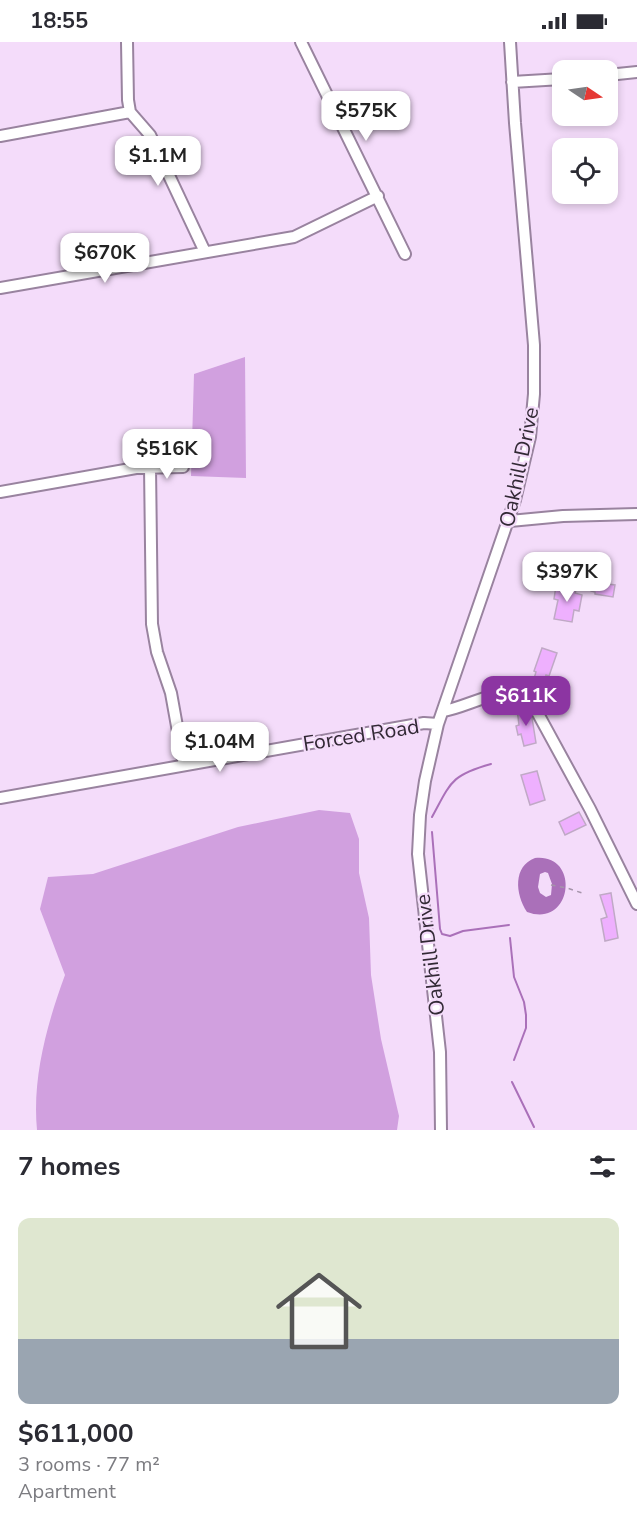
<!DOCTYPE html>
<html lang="en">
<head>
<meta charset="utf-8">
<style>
	:root { --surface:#fff; --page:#f7f7f7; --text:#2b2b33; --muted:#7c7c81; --line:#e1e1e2; --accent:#8c35a2 }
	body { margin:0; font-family:"Nunito Sans",sans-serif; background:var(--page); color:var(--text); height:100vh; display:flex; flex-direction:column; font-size:22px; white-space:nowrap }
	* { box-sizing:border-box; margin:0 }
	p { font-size:20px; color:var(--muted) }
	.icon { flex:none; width:33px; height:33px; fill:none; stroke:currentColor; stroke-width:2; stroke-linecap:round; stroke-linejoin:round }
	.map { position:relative; height:1088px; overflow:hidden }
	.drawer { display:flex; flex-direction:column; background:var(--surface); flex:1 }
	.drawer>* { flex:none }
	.needle { width:39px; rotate:103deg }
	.tools { position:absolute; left:552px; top:18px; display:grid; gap:12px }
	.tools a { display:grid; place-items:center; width:66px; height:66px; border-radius:12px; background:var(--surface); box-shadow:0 3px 9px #0003; font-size:30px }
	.price { position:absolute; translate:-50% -51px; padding:0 14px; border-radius:12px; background:#fff; color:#222; font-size:20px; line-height:39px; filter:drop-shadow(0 2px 3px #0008) }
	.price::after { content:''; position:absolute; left:50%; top:36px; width:18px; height:14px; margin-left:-9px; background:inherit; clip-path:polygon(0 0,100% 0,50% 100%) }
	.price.active { background:var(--accent); color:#fff }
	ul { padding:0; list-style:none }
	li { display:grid; align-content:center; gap:12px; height:318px; padding:0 18px }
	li+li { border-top:2px solid var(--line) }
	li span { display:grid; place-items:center; height:186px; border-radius:12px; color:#555 }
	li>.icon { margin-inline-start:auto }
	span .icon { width:108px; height:108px; fill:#fffc; stroke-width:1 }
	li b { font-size:26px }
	h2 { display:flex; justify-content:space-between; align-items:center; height:72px; padding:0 18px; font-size:26px }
	.status { display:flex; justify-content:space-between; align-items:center; height:42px; padding:0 30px; background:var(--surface); direction:ltr }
	.status svg { height:16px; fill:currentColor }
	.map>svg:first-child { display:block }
</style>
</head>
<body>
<div class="status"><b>18:55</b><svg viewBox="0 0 49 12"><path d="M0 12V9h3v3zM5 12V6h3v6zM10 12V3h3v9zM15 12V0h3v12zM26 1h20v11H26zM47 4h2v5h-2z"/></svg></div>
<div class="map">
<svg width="637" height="1088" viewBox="0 0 637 1088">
	<rect width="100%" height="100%" fill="#f4dcfa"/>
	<path fill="#d1a0df" d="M245 315 246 436 191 434 194 332Z
		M319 768 350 771 359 797V831L369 876 371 933 381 997 399 1074 397 1088H37C32 1036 47 982 65 933L40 867 48 835 93 832 238 785Z"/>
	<path fill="#aa70b9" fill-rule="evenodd" d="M535 816C581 811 573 887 527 870 515 852 513 824 535 816ZM545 830 548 831 552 842 551 853 546 855 540 851 538 845 540 832Z"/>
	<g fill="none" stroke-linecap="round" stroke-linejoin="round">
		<path stroke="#aa70b9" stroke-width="2" d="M432 775C451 740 451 733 491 722
			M432 790 440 887 442 892 450 894 463 889 509 883
			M510 896 514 935 524 960 526 973V986L514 1018
			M512 1040 534 1085"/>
	</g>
	<path fill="#eeb0fe" stroke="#c0a9c6" stroke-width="1.5" d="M593 540 615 543 613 555 595 552V550L591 549Z
		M556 544 573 546 576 548 575 551 582 553 579 569 574 568 572 580 554 577 558 558 554 557Z
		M542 606 557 611 549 634 546 633 543 643 533 640 536 630 534 629Z
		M526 665 532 676 536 701 524 704 521 692 518 693 516 684 519 683 517 667Z
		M537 729 545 758 530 763 521 733Z
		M579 770 586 783 565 793 559 780Z
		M611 851 618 896 605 899 601 877 607 875 600 853Z"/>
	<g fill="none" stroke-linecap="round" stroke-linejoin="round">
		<g stroke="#99839f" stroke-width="14">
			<path id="minor" d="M127 0 128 58 130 70 150 93 205 210
				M301 0 405 212
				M608 33 637 30
				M512 40 562 37
				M0 94 130 70
				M0 246 294 195 378 154
				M150 425 152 582 157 610 171 651 184 723
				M0 450 136 426 183 425
				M510 479 563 474 637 472
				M443 669C467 666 510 638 530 657L590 767 637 862
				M0 756 424 681 438 682
				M441 1088 440 1010 418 812 420 773 425 739 438 682 515 458 530 395 534 352V303L515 81 510 0"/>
		</g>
		<path stroke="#a594aa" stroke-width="1.5" stroke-dasharray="4.5 4.5" stroke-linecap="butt" d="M551 843 567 846 582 851"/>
		<use href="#minor" stroke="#fff" stroke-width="10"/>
	</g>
	<g text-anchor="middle" stroke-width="4.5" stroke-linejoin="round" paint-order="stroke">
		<g font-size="21" fill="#322935" stroke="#f4dcfa">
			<text transform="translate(519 425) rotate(-78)" y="7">Oakhill Drive</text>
			<text transform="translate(361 693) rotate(-9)" y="7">Forced Road</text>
			<text transform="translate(430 913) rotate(-97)" y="7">Oakhill Drive</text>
		</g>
	</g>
</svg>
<div class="tools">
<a><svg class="needle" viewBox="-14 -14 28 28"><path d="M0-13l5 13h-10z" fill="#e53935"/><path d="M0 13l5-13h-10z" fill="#7c7c81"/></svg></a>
<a><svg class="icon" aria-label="locate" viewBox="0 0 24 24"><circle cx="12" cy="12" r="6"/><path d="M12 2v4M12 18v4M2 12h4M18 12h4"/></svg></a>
</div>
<b class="price" style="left:366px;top:100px">$575K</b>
<b class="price" style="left:158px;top:145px">$1.1M</b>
<b class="price" style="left:105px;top:242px">$670K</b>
<b class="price" style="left:167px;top:438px">$516K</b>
<b class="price" style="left:567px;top:561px">$397K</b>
<b class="price active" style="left:526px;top:685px">$611K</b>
<b class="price" style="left:220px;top:731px">$1.04M</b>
</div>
<section class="drawer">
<h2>7 homes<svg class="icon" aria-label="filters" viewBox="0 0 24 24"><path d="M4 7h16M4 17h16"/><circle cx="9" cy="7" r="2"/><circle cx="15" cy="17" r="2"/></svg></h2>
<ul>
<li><span style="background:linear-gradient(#dfe7d0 65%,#9aa5b1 0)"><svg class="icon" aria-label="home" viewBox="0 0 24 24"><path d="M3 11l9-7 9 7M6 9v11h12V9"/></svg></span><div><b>$611,000</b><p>3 rooms · 77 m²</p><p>Apartment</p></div></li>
</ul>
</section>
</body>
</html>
